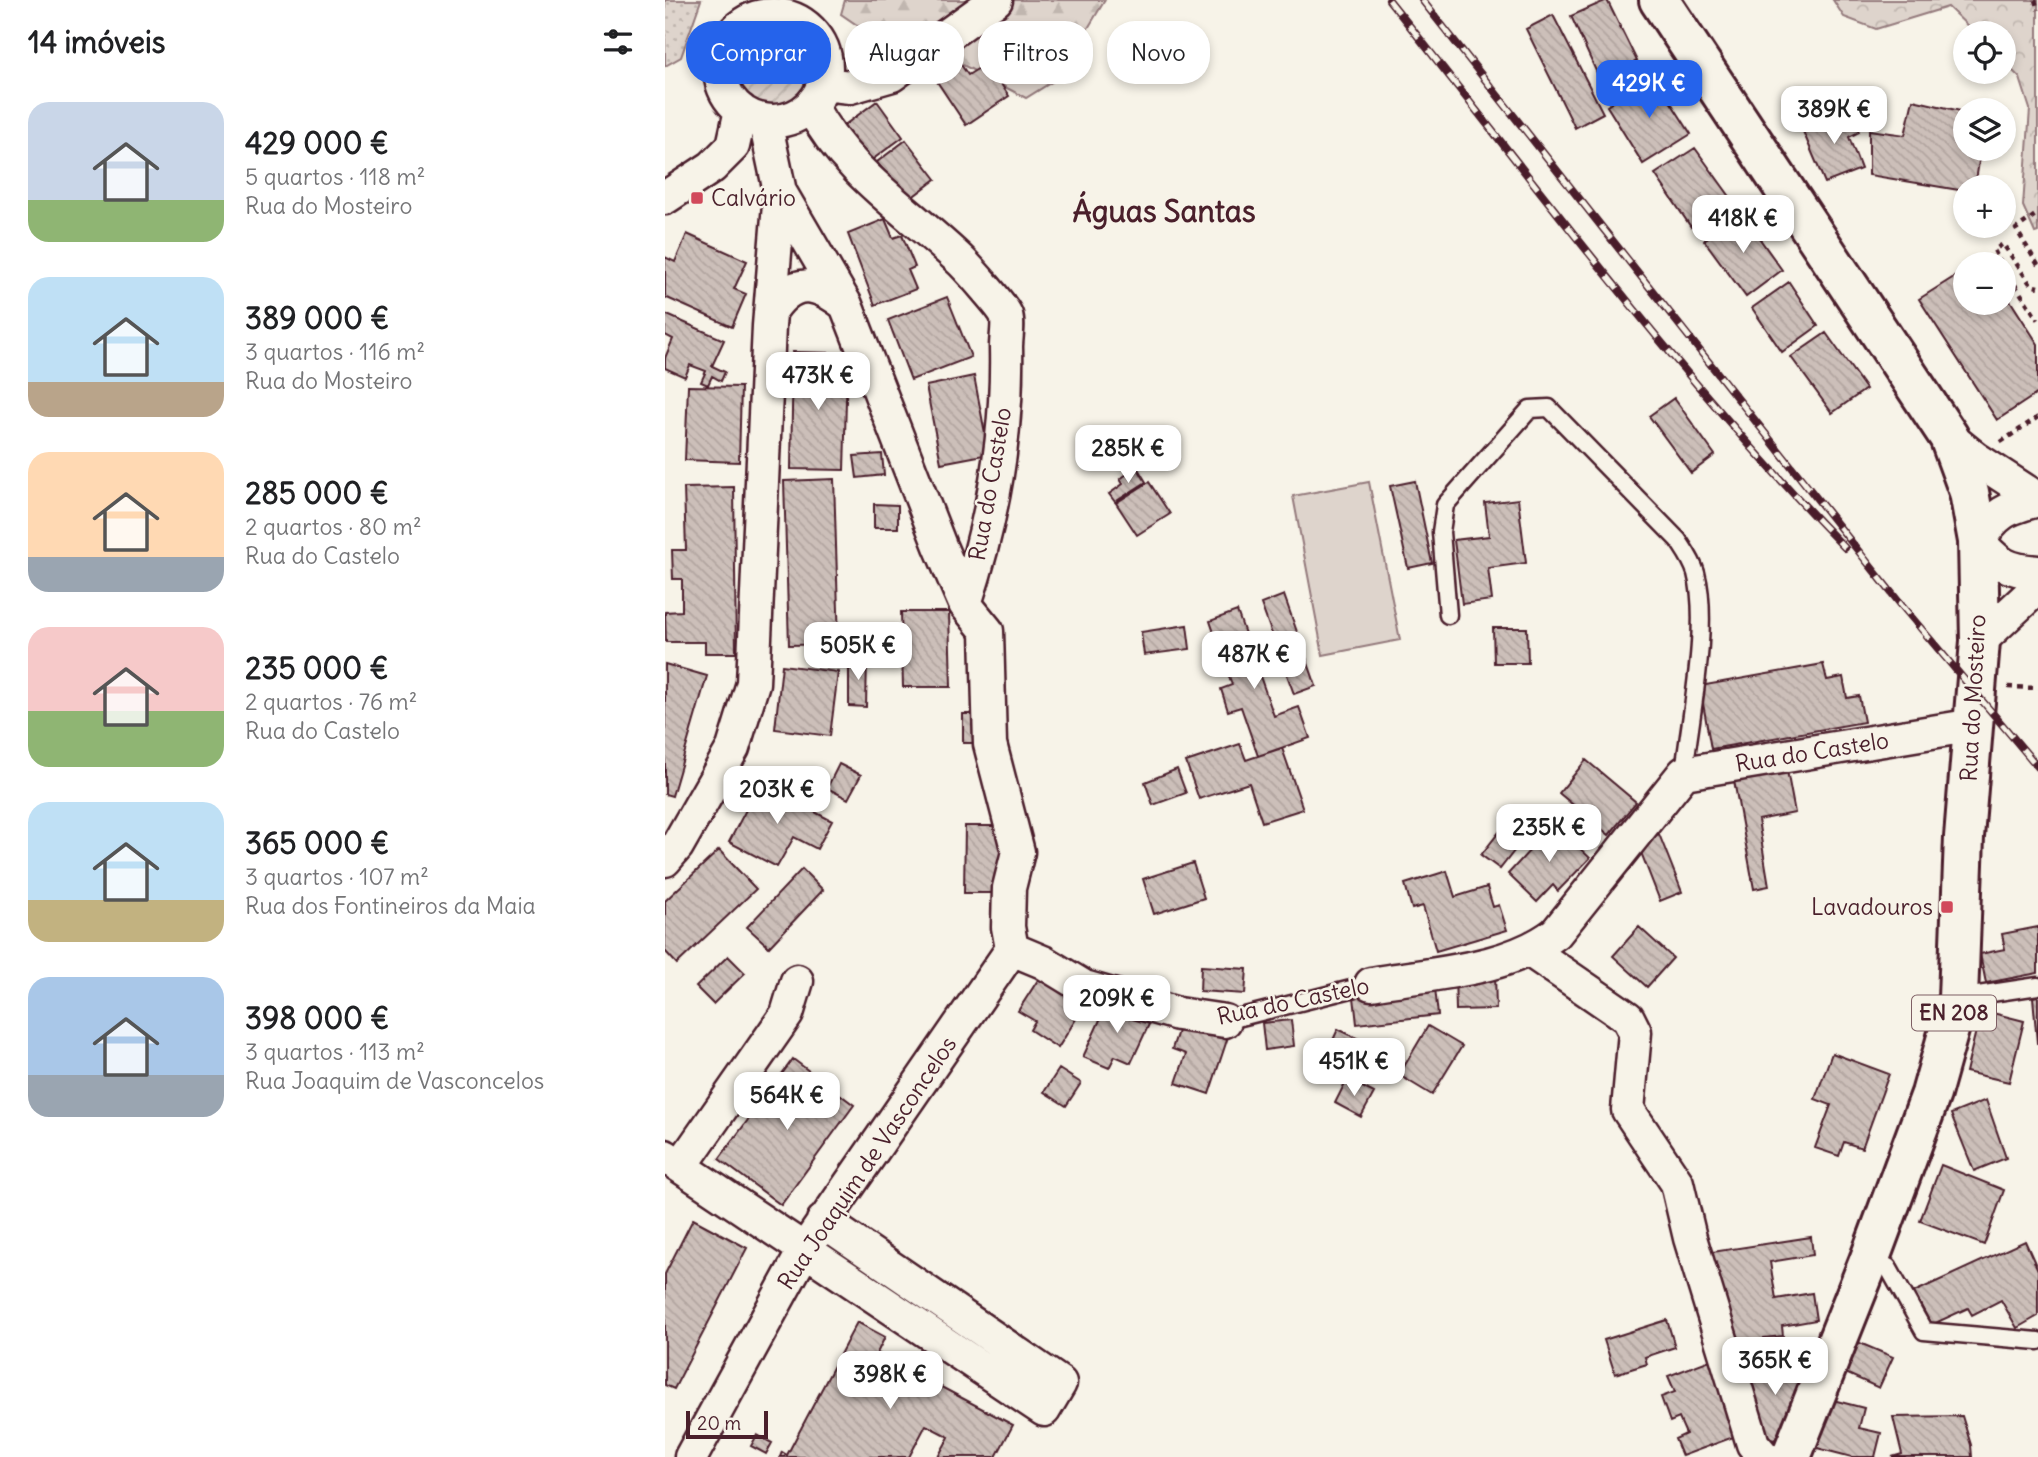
<!DOCTYPE html>
<html lang="pt">
<head>
<meta charset="utf-8">
<style>
	:root { --surface:#fff; --page:#f2f2f2; --text:#202124; --muted:#757577; --accent:#2563eb }
	body { margin:0; font-family:Delius,sans-serif; background:var(--page); color:var(--text); height:100vh; display:flex; flex-direction:column; font-size:26px; white-space:nowrap }
	* { box-sizing:border-box; margin:0 }
	p { font-size:23px; color:var(--muted) }
	.icon { flex:none; width:38px; height:38px; fill:none; stroke:currentColor; stroke-width:2; stroke-linecap:round; stroke-linejoin:round }
	.map { position:relative; flex:1; overflow:hidden }
	.sheet { display:flex; flex-direction:column; background:var(--surface); width:665px }
	.sheet>* { flex:none }
	.guide { position:absolute; left:21px; top:21px; width:665px; height:63px; display:flex; gap:14px }
	.buttons { position:absolute; left:1288px; top:21px; display:grid; gap:14px }
	.buttons a { display:grid; place-items:center; width:63px; height:63px; border-radius:50%; background:var(--surface); box-shadow:0 4px 10px #0003; font-size:35px }
	.scale { position:absolute; left:21px; bottom:18px; width:82px; box-sizing:border-box; padding-left:7px; border:4px solid #4a1f2b; border-top:0; font-size:19px; line-height:24px; white-space:nowrap; color:#4a1f2b; -webkit-text-stroke:5px #f7f3e8; paint-order:stroke }
	.price { position:absolute; translate:-50% -60px; padding:0 16px; border-radius:14px; background:#fff; color:#222; font-size:23px; line-height:46px; filter:drop-shadow(0 2px 4px #0008) }
	.price::after { content:''; position:absolute; left:50%; top:42px; width:21px; height:16px; margin-left:-10px; background:inherit; clip-path:polygon(0 0,100% 0,50% 100%) }
	.price.selected { background:var(--accent); color:#fff }
	ul { padding:0; list-style:none }
	li { display:flex; align-items:center; gap:21px; height:175px; padding:0 28px }
	li span { display:grid; place-items:center; flex:none; width:196px; height:140px; border-radius:21px; color:#555 }
	li>.icon { margin-inline-start:auto }
	span .icon { width:84px; height:84px; fill:#fffc; stroke-width:1 }
	li b { font-size:30px }
	h2 { display:flex; justify-content:space-between; align-items:center; height:84px; padding:0 28px; font-size:30px }
	.pill { padding:0 24px; border-radius:28px; background:var(--surface); box-shadow:0 4px 10px #0003; font-size:24px; line-height:63px }
	.pill.selected { background:var(--accent); color:#fff }
	main { display:flex; flex:1; min-height:0 }
	.map>svg:first-child { display:block }
</style>
</head>
<body>
<main>
<section class="sheet">
<h2>14 imóveis<svg class="icon" aria-label="filters" viewBox="0 0 24 24"><path d="M4 7h16M4 17h16"/><circle cx="9" cy="7" r="2"/><circle cx="15" cy="17" r="2"/></svg></h2>
<ul>
<li><span style="background:linear-gradient(#c9d6e8 70%,#8fb573 0)"><svg class="icon" aria-label="home" viewBox="0 0 24 24"><path d="M3 11l9-7 9 7M6 9v11h12V9"/></svg></span><div><b>429 000 €</b><p>5 quartos · 118 m²</p><p>Rua do Mosteiro</p></div></li>
<li><span style="background:linear-gradient(#bfe0f5 75%,#b9a48a 0)"><svg class="icon" aria-label="home" viewBox="0 0 24 24"><path d="M3 11l9-7 9 7M6 9v11h12V9"/></svg></span><div><b>389 000 €</b><p>3 quartos · 116 m²</p><p>Rua do Mosteiro</p></div></li>
<li><span style="background:linear-gradient(#ffd9b3 75%,#9aa5b1 0)"><svg class="icon" aria-label="home" viewBox="0 0 24 24"><path d="M3 11l9-7 9 7M6 9v11h12V9"/></svg></span><div><b>285 000 €</b><p>2 quartos · 80 m²</p><p>Rua do Castelo</p></div></li>
<li><span style="background:linear-gradient(#f6c9c9 60%,#8fb573 0)"><svg class="icon" aria-label="home" viewBox="0 0 24 24"><path d="M3 11l9-7 9 7M6 9v11h12V9"/></svg></span><div><b>235 000 €</b><p>2 quartos · 76 m²</p><p>Rua do Castelo</p></div></li>
<li><span style="background:linear-gradient(#bfe0f5 70%,#c2b280 0)"><svg class="icon" aria-label="home" viewBox="0 0 24 24"><path d="M3 11l9-7 9 7M6 9v11h12V9"/></svg></span><div><b>365 000 €</b><p>3 quartos · 107 m²</p><p>Rua dos Fontineiros da Maia</p></div></li>
<li><span style="background:linear-gradient(#a9c7e8 70%,#9aa5b1 0)"><svg class="icon" aria-label="home" viewBox="0 0 24 24"><path d="M3 11l9-7 9 7M6 9v11h12V9"/></svg></span><div><b>398 000 €</b><p>3 quartos · 113 m²</p><p>Rua Joaquim de Vasconcelos</p></div></li>
</ul>
</section>
<div class="map">
<svg width="1373" height="1457" viewBox="0 0 1373 1457">
	<defs>
		<pattern id="grass-dots" width="8" height="8" patternUnits="userSpaceOnUse" patternTransform="scale(1.75)"><rect width="8" height="8" fill="#ded4cc"/><path d="M2 2h.1M6 6h.1" fill="none" stroke="#c0b6af" stroke-width="1.8" stroke-linecap="round"/></pattern>
		<pattern id="forest-firs" width="22" height="20" patternUnits="userSpaceOnUse" patternTransform="scale(1.75)"><rect width="22" height="20" fill="#ded4cc"/><path d="M5 1l3.5 6h-7zM16 11l3.5 6h-7z" fill="#c0b6af"/></pattern>
		<pattern id="park-crowns" width="20" height="18" patternUnits="userSpaceOnUse" patternTransform="scale(1.75)"><rect width="20" height="18" fill="#ded4cc"/><path d="M2 6a3 3 0 1 1 6 0M12 15a3 3 0 1 1 6 0" fill="none" stroke="#c0b6af"/></pattern>
		<pattern id="garden-furrows" width="10" height="10" patternUnits="userSpaceOnUse" patternTransform="scale(1.75)"><rect width="10" height="10" fill="#ded4cc"/><path d="M-1 1l2-2M0 10L10 0M9 11l2-2" fill="none" stroke="#c0b6af"/></pattern>
		<pattern id="building-back-hatch" width="6" height="6" patternUnits="userSpaceOnUse" patternTransform="scale(1.75)"><rect width="6" height="6" fill="#ccbfb9"/><path d="M-1 5l2 2M0 0l6 6M5-1l2 2" fill="none" stroke="#b1a49f"/></pattern>
	</defs>
	<rect width="100%" height="100%" fill="#f7f3e8"/>
	<filter id="ink" filterUnits="userSpaceOnUse"><feTurbulence type="fractalNoise" baseFrequency=".0143" numOctaves="2"/><feDisplacementMap in="SourceGraphic" scale="14" xChannelSelector="R" yChannelSelector="G"/><feConvolveMatrix kernelMatrix="1 2 1 2 8 2 1 2 1" color-interpolation-filters="sRGB"/></filter>
	<g filter="url(#ink)">
		<path fill="url(#grass-dots)" stroke="#947a7c" stroke-width="2" d="M0 0H36L16 57 0 66Z"/>
		<path fill="url(#forest-firs)" stroke="#947a7c" stroke-width="2" d="M180 0H440L393 78 361 98 277 54 211 38 176 14Z"/>
		<path fill="url(#park-crowns)" stroke="#947a7c" stroke-width="2" d="M1168 0H1373V232L1370 233 1358 206 1365 109 1355 78 1339 62V33H1310L1283 7 1211 29 1179 17Z"/>
		<path fill="url(#garden-furrows)" stroke="#947a7c" stroke-width="2" d="M69 68a41 41 0 1 1 82 0a41 41 0 1 1-82 0Z"/>
		<path fill="#ded4cc" stroke="#947a7c" stroke-width="2" d="M704 482 735 640 658 655 628 496Z"/>
		<path fill="url(#building-back-hatch)" stroke="#4a1f2b" stroke-width="2" d="M942 0 972 61 935 80 906 16Z
			M888 15 938 113 910 128 861 29Z
			M285 49 303 75 322 63 344 96 301 125 261 65Z
			M989 76 1026 134 978 164 942 106Z
			M1248 100 1300 112V149H1316L1310 187H1300V191L1204 175V130L1240 135Z
			M212 101 238 137 204 162 177 127Z
			M1186 110 1194 132 1184 137 1196 169 1160 183 1137 129Z
			M241 140 271 179 242 201 212 162Z
			M1030 148 1066 198 1026 227 990 174Z
			M1077 214 1117 270 1081 297 1039 240Z
			M220 219 228 238 237 235 250 267 243 270 251 289 210 305 183 234Z
			M22 234 82 261 69 289 81 294 67 327 0 297V257L10 262Z
			M1300 270V303H1339V291L1373 344V393L1332 420 1254 299Z
			M1124 282 1153 326 1117 352 1087 308Z
			M282 297 306 357 246 380 223 320Z
			M0 314 59 340 47 366 60 372 56 381 47 376 43 385 36 382 41 371 25 365 20 377 0 368V358L8 339 0 335Z
			M1161 333 1201 389 1167 413 1126 357Z
			M128 352 167 353V366H182L179 470 126 469Z
			M309 376 324 454 276 463 261 386Z
			M23 386 76 387 74 462 20 460Z
			M1009 398 1050 455 1026 473 984 416Z
			M478 430 499 438 493 454 472 446Z
			M217 454 219 475 192 478 189 456Z
			M472 467 481 482 450 502 444 494 458 484 455 479Z
			M169 479 174 644 124 645 119 481Z
			M750 481 767 563 743 568 725 486Z
			M484 482 505 514 472 535 451 503Z
			M69 487 71 653H40V642H1L0 612 17 611V579H8L7 550H21L19 488Z
			M853 499 861 563 823 568 827 600 797 604 789 540 824 536 820 503Z
			M209 504 233 505V528H209Z
			M619 595 651 686 629 694 596 604Z
			M572 611 609 716 634 707 645 738 593 756 576 707 563 711 556 689 567 685 545 621Z
			M236 612H284L286 687H238Z
			M522 625 525 649 479 655 476 632Z
			M828 628H862L863 663H829Z
			M184 657H202L201 707 184 706Z
			M0 664 42 676 7 796 0 794Z
			M1158 664 1162 680 1178 677 1182 698 1194 696 1199 722 1046 749 1035 686Z
			M117 665 173 672 165 736 110 729Z
			M298 714H319L320 743H298Z
			M575 744 581 760 617 748 638 809 597 822 584 783 534 799 521 762Z
			M921 760 971 802 944 835 894 793Z
			M174 764 196 775 183 799 162 788Z
			M1121 765 1130 813 1093 820 1104 886 1089 889 1068 775Z
			M512 769 521 793 488 805 480 782Z
			M95 783 167 821 152 849 129 837 112 867 64 842Z
			M889 824 925 858 893 891 888 885 872 902 843 874Z
			M300 826H344L343 893H299Z
			M835 831 853 846 835 869 816 855Z
			M994 834 1017 892 995 901 972 842Z
			M54 850 91 889 12 964 0 951V901Z
			M528 863 539 898 489 914 478 879Z
			M137 869 158 890 104 947 82 927Z
			M782 871 790 897 822 887 828 907 834 905 842 930 771 951 758 906 747 909 740 884Z
			M974 927 1008 958 982 987 948 956Z
			M1373 927V973L1321 983 1315 954 1340 949 1337 934Z
			M63 956 80 973 48 1004 31 987Z
			M536 966 582 969 580 994 535 991Z
			M380 969 424 998 393 1048 365 1030 370 1021 353 1011Z
			M830 973 831 1009 791 1010 790 974Z
			M769 979 773 1015 692 1024 688 988Z
			M1373 996V1043H1372L1368 997Z
			M444 1000 486 1020 466 1063 450 1056 444 1068 418 1057Z
			M1316 1010 1359 1021 1344 1082 1301 1072Z
			M626 1020 629 1046 600 1050 597 1023Z
			M515 1025 562 1040 544 1094 511 1083 521 1054 507 1049Z
			M763 1026 797 1046 767 1095 734 1075Z
			M673 1029 706 1045 696 1067 663 1051Z
			M1167 1053 1224 1074 1197 1148 1179 1142 1174 1156 1150 1148 1166 1105 1150 1099Z
			M128 1059 189 1105 116 1205 54 1159Z
			M394 1069 416 1083 401 1106 379 1092Z
			M682 1079 709 1093 696 1117 670 1103Z
			M1321 1100 1341 1158 1309 1171 1286 1114Z
			M1276 1165 1339 1190 1319 1245 1255 1221Z
			M28 1219 82 1248 9 1389 0 1385V1274Z
			M1146 1237 1148 1255 1105 1262 1111 1299 1147 1293 1151 1320 1117 1326 1118 1336 1099 1338 1101 1348 1062 1354 1047 1252Z
			M1360 1241 1373 1270V1316L1352 1328 1336 1300 1307 1315 1303 1308 1266 1325 1249 1292Z
			M1002 1320 1010 1347 980 1357 982 1364 950 1374 939 1340Z
			M192 1322 220 1337 212 1353 348 1425 331 1457H273L284 1437 261 1425 244 1457H115L117 1452 122 1455Z
			M1190 1341 1228 1357 1214 1388 1176 1371Z
			M1101 1347 1109 1372 1127 1367 1147 1428 1101 1442 1074 1356Z
			M1045 1360 1074 1435 1017 1456 1010 1439 1021 1434 1014 1418 1005 1422 996 1397 1010 1392 1003 1376Z
			M1164 1399 1199 1408 1194 1428 1216 1433 1210 1457H1187L1152 1448Z
			M1297 1416 1306 1445 1307 1457H1227L1237 1454 1228 1417Z
			M92 1435 107 1443 101 1454 86 1446Z"/>
		<g fill="none" stroke-linecap="round" stroke-linejoin="round">
			<g stroke="#4a1f2b" stroke-width="21">
				<path id="lane" d="M783 615 776 532 780 505 865 409 884 408 1013 540C1020 551 1027 560 1031 573 1045 625 1025 718 1019 773
					M1293 998 1373 986
					M560 1021 706 984
					M1204 1261 1223 1267 1259 1331 1373 1341"/>
			</g>
			<g stroke="#4a1f2b" stroke-width="37">
				<path id="street" d="M55 68a53 53 0 1 1 106 0a53 53 0 1 1-106 0Z
					M159 84 185 87 227 75 331 0
					M146 106C181 173 244 211 297 262 304 269 338 307 341 315 344 323 341 338 341 347 343 434 327 522 300 604
					M100 121 115 192 181 305 275 546 300 604 322 631 325 744 353 852 344 888 343 927 347 949
					M0 198 47 167 68 146 76 110
					M105 312C128 277 151 281 181 305
					M1284 437 1310 458 1373 499
					M1373 500C1340 509 1332 512 1313 541 1334 564 1341 570 1373 572
					M1315 641 1373 587
					M0 860 12 846 68 748 88 683 104 326 115 192
					M347 949 378 962 419 987 513 1014 560 1021
					M864 950 963 1018 970 1032 963 1110 1012 1183 1025 1238 1088 1444 1099 1457
					M706 984C766 973 842 971 891 933L1019 773 1309 725
					M0 1156 379 1410 395 1383 158 1221
					M16 1166 122 1014 132 981
					M26 1457 140 1249 347 949"/>
			</g>
			<g stroke="#4a1f2b" stroke-width="44">
				<path id="primary" d="M994 0 1284 437 1304 492 1313 541 1315 641 1299 837 1293 998 1266 1094 1204 1261 1126 1457"/>
			</g>
			<path stroke="#4a1f2b" stroke-width="4.5" stroke-dasharray="5 5" stroke-linecap="butt" d="M1370 0 1373 10
				M1336 264 1329 250 1338 244 1366 285 1373 287
				M1373 265 1351 229 1373 213
				M1339 268 1373 320
				M1336 442 1373 417
				M1343 687 1373 688"/>
			<use href="#lane" stroke="#f7f3e8" stroke-width="16"/>
			<use href="#street" stroke="#f7f3e8" stroke-width="32"/>
			<use href="#primary" stroke="#f7f3e8" stroke-width="38"/>
			<g stroke="#4a1f2b" stroke-width="8">
				<path id="rail" d="M724 0C872 185 1014 378 1180 548
					M757 0 1237 606 1373 767"/>
			</g>
			<use href="#rail" stroke="#f7f3e8" stroke-width="5" stroke-dasharray="16" stroke-linecap="butt"/>
		</g>
	</g>
	<g fill="#d1495b" stroke="#f7f3e8" stroke-width="2.5">
		<rect x="25" y="191" width="14" height="14" rx="3.5"/>
		<rect x="1275" y="900" width="14" height="14" rx="3.5"/>
	</g>
	<g text-anchor="middle" stroke-width="5" stroke-linejoin="round" paint-order="stroke">
		<rect fill="#f7f3e8" stroke="#7e5f64" stroke-width="2" x="1247" y="995.5" width="84" height="35" rx="5"/>
		<g font-size="21" font-weight="bold" fill="#4a1f2b">
			<text x="1289" y="1020">EN 208</text>
		</g>
		<g font-size="23" fill="#4a1f2b" stroke="#f7f3e8" text-anchor="start">
			<text x="46" y="206">Calvário</text>
			<text x="1268" y="915" text-anchor="end">Lavadouros</text>
		</g>
		<g font-size="23" fill="#4a1f2b" stroke="#f7f3e8">
			<text transform="translate(325 484) rotate(-80)" y="8">Rua do Castelo</text>
			<text transform="translate(1308 698) rotate(-87)" y="8">Rua do Mosteiro</text>
			<text transform="translate(1147 752) rotate(-9)" y="8">Rua do Castelo</text>
			<text transform="translate(628 1001) rotate(-12)" y="8">Rua do Castelo</text>
			<text transform="translate(202 1163) rotate(-56)" y="8">Rua Joaquim de Vasconcelos</text>
		</g>
		<g font-size="30" font-weight="bold" fill="#4a1f2b" stroke="#f7f3e8">
			<text x="499" y="222">Águas Santas</text>
		</g>
	</g>
</svg>
<div class="buttons">
<a><svg class="icon" aria-label="locate" viewBox="0 0 24 24"><circle cx="12" cy="12" r="6"/><path d="M12 2v4M12 18v4M2 12h4M18 12h4"/></svg></a>
<a><svg class="icon" aria-label="layers" viewBox="0 0 24 24"><path d="M12 4l9 5-9 5-9-5zM3 14l9 5 9-5"/></svg></a>
<a>+</a>
<a>−</a>
</div>
<div class="scale">20 m</div>
<b class="price selected" style="left:984px;top:120px">429K €</b>
<b class="price" style="left:1169px;top:146px">389K €</b>
<b class="price" style="left:1078px;top:255px">418K €</b>
<b class="price" style="left:153px;top:412px">473K €</b>
<b class="price" style="left:463px;top:485px">285K €</b>
<b class="price" style="left:193px;top:682px">505K €</b>
<b class="price" style="left:589px;top:691px">487K €</b>
<b class="price" style="left:112px;top:826px">203K €</b>
<b class="price" style="left:884px;top:864px">235K €</b>
<b class="price" style="left:452px;top:1035px">209K €</b>
<b class="price" style="left:689px;top:1098px">451K €</b>
<b class="price" style="left:122px;top:1132px">564K €</b>
<b class="price" style="left:1110px;top:1397px">365K €</b>
<b class="price" style="left:225px;top:1411px">398K €</b>
<div class="guide">
<a class="pill selected">Comprar</a>
<a class="pill">Alugar</a>
<a class="pill">Filtros</a>
<a class="pill">Novo</a>
</div>
</div>
</main>
</body>
</html>
